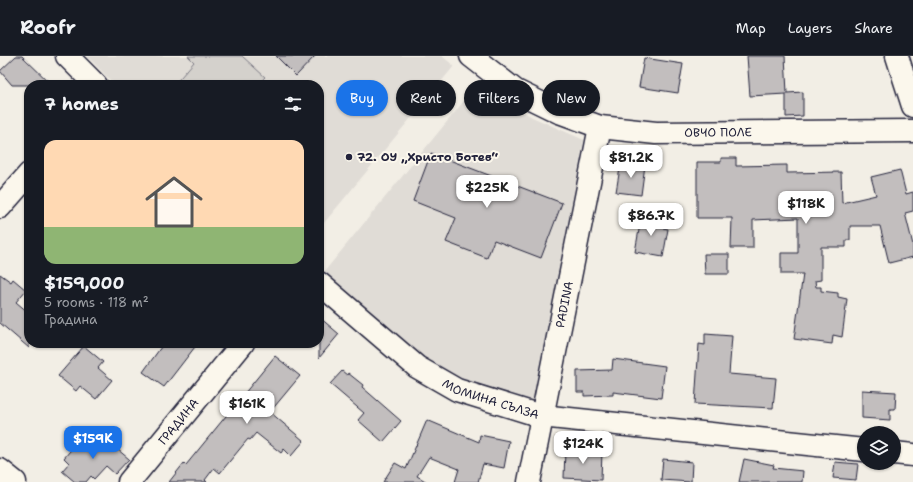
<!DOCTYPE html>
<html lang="en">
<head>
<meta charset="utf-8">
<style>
	:root { --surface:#171b24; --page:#20242c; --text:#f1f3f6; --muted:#9ea1a6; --line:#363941; --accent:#1a73e8 }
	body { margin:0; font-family:"Shantell Sans",sans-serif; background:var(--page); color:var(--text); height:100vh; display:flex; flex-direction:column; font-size:15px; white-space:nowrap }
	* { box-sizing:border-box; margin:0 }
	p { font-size:13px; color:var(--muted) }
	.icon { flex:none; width:22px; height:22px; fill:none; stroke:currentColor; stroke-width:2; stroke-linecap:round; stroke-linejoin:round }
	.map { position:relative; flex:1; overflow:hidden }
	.drawer { position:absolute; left:24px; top:24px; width:300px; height:268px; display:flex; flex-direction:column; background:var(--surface); border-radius:16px; box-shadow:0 1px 3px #0004 }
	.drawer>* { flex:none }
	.hud { position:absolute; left:336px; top:24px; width:380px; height:36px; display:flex; gap:8px }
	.tools { position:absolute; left:857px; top:370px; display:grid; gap:8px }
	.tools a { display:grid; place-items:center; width:44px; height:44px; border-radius:50%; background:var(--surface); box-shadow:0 1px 3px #0004; font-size:20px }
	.price { position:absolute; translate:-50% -34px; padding:0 9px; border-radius:8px; background:#fff; color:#222; font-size:13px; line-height:26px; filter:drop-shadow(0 1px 2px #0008) }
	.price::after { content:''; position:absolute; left:50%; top:24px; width:12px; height:9px; margin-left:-6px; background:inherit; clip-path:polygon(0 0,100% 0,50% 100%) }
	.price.current { background:var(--accent); color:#fff }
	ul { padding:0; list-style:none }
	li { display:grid; align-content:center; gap:8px; height:212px; padding:0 20px }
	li+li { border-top:1px solid var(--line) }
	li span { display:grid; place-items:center; height:124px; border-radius:12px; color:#555 }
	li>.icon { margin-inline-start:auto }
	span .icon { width:72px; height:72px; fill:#fffc; stroke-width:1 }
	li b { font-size:17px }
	h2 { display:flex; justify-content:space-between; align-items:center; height:48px; padding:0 20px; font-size:17px }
	.pill { padding:0 14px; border-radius:18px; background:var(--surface); box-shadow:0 1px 3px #0004; font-size:14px; line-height:36px }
	.pill.current { background:var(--accent); color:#fff }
	header { display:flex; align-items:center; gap:24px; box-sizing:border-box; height:56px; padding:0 20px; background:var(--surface); border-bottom:1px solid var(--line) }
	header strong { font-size:19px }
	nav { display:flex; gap:22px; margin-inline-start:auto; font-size:14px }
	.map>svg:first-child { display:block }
</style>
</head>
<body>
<header>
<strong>Roofr</strong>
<nav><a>Map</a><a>Layers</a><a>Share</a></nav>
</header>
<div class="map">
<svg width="913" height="426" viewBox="0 0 913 426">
	<rect width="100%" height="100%" fill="#f2eee5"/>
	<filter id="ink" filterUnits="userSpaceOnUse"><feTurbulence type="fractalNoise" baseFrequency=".025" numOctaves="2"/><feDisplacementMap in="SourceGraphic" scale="8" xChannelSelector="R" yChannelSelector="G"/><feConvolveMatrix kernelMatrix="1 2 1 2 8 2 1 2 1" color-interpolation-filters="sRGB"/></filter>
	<g filter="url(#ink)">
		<path fill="#e0dcd6" d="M87 0H442L454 10 319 173V29H115Z
			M477 29 532 61 584 84 534 346 463 323 424 302 324 216Z"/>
		<path fill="#d4d1cc" stroke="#7b7a84" d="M188 0H242L265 21 257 29H174L194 6Z"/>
		<path fill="#c2bebe" stroke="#22223b" d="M16 0H22L52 29H12L0 15Z
			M276 0H315L296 20Z
			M747 0H785L787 37 803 36V60L786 61V38L750 40Z
			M644 2 683 8 678 37 639 31Z
			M431 97 562 147 541 202 494 184 487 202 446 186 456 162 413 145Z
			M721 102H736V110L787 109V117L841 116 842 147 876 139 871 121 900 114 906 138 913 136V155L905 157 913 189V201L889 207 880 170H850V184H846V191H821V224L815 225 816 231H821V235L838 237V241L847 243 842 281 833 279 832 288 794 283 803 218H781V197H798V162L753 164V192H731L732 162H697V106H721Z
			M621 106 645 109 641 139 616 136Z
			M642 157 659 160 657 171 668 173 663 201 635 196Z
			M704 198H729V218H705Z
			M0 218 11 226 13 223 26 234 16 246 29 257V292L0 267Z
			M319 261 339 278 319 302Z
			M705 278 732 280 729 318 776 322 773 352 695 348 699 288 705 289Z
			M164 287H198L164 331 143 316Z
			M84 290 103 306 98 312 112 324 96 343 80 330 76 335 58 320Z
			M275 300 300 320 270 356 304 385 291 400 284 393 281 397 256 377 250 384 248 383 220 417 214 412 205 424 207 426H169L184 407 186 409Z
			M613 303 665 310 661 342 613 336V339L584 340V336H577V315L612 314Z
			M342 315 347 319 348 317 363 329 362 331 401 365 383 386 358 364 364 357 330 328Z
			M862 334 896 336 895 353H890V364L862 362Z
			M427 364 479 386 480 379 509 385 504 412 483 408 478 426H455L459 413 429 401 417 420 427 426H383L395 407 406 413Z
			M88 379 99 388 104 382 129 403 115 418 106 410 94 423 91 420 86 426H75L62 415 69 407 64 402 76 388 78 390Z
			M565 394 602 395 601 424 564 422Z
			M663 403 692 406 691 426 661 424Z
			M744 403 774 409 773 412 803 415 802 426H739Z
			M835 406 858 408 856 424 833 422Z"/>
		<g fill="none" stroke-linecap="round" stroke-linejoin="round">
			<g stroke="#22223b" stroke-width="25">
				<g id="minor">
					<path d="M67 0 96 29"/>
					<path id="s1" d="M471 0 516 35 559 56 600 71 656 77 913 75"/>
					<path d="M897 0 913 50"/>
					<path d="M0 151 29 118"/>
					<path id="s2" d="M319 227 417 311 457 334 541 360 864 394"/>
					<path d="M894 397 913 399"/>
					<path d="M0 414 15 426"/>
					<path id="s3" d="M129 426 243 287"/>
					<path id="s4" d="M529 426 600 71"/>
				</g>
			</g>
			<use href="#minor" stroke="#fbf7ec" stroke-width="22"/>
		</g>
	</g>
	<circle fill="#22223b" stroke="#fbf7ec" stroke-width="1.5" cx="349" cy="101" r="4"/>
	<g text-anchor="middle" stroke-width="4" stroke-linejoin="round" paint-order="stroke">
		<g font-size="12" fill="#22223b" stroke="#fbf7ec">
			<text dy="4" stroke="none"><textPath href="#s1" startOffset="267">ОВЧО ПОЛЕ</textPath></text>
			<text dy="4" stroke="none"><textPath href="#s4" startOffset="181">PADINA</textPath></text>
			<text dy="4" stroke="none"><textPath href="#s2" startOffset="210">МОМИНА СЪЛЗА</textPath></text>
			<text dy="4" stroke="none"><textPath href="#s3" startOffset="78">ГРАДИНА</textPath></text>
		</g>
		<g font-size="12" font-weight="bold" fill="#22223b" stroke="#fbf7ec" text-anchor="start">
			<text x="357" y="105">72. ОУ „Христо Ботев“</text>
		</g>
	</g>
</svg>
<div class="tools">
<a><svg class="icon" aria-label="layers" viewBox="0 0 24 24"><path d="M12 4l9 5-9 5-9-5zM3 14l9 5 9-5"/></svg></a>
</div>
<b class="price" style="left:631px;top:123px">$81.2K</b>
<b class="price" style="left:487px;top:153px">$225K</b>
<b class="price" style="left:806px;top:169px">$118K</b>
<b class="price" style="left:651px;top:181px">$86.7K</b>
<b class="price" style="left:247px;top:369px">$161K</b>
<b class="price current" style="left:93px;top:404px">$159K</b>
<b class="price" style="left:583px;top:409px">$124K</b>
<div class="hud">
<a class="pill current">Buy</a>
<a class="pill">Rent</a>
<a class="pill">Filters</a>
<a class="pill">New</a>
</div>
<section class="drawer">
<h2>7 homes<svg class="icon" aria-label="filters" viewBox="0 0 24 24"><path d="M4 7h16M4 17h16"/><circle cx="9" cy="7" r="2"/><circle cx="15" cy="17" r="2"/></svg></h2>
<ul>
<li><span style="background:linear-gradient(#ffd9b3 70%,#8fb573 0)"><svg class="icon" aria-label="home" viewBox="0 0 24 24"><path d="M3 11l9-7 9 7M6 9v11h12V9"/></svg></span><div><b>$159,000</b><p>5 rooms · 118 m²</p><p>Градина</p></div></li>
</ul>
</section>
</div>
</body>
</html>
